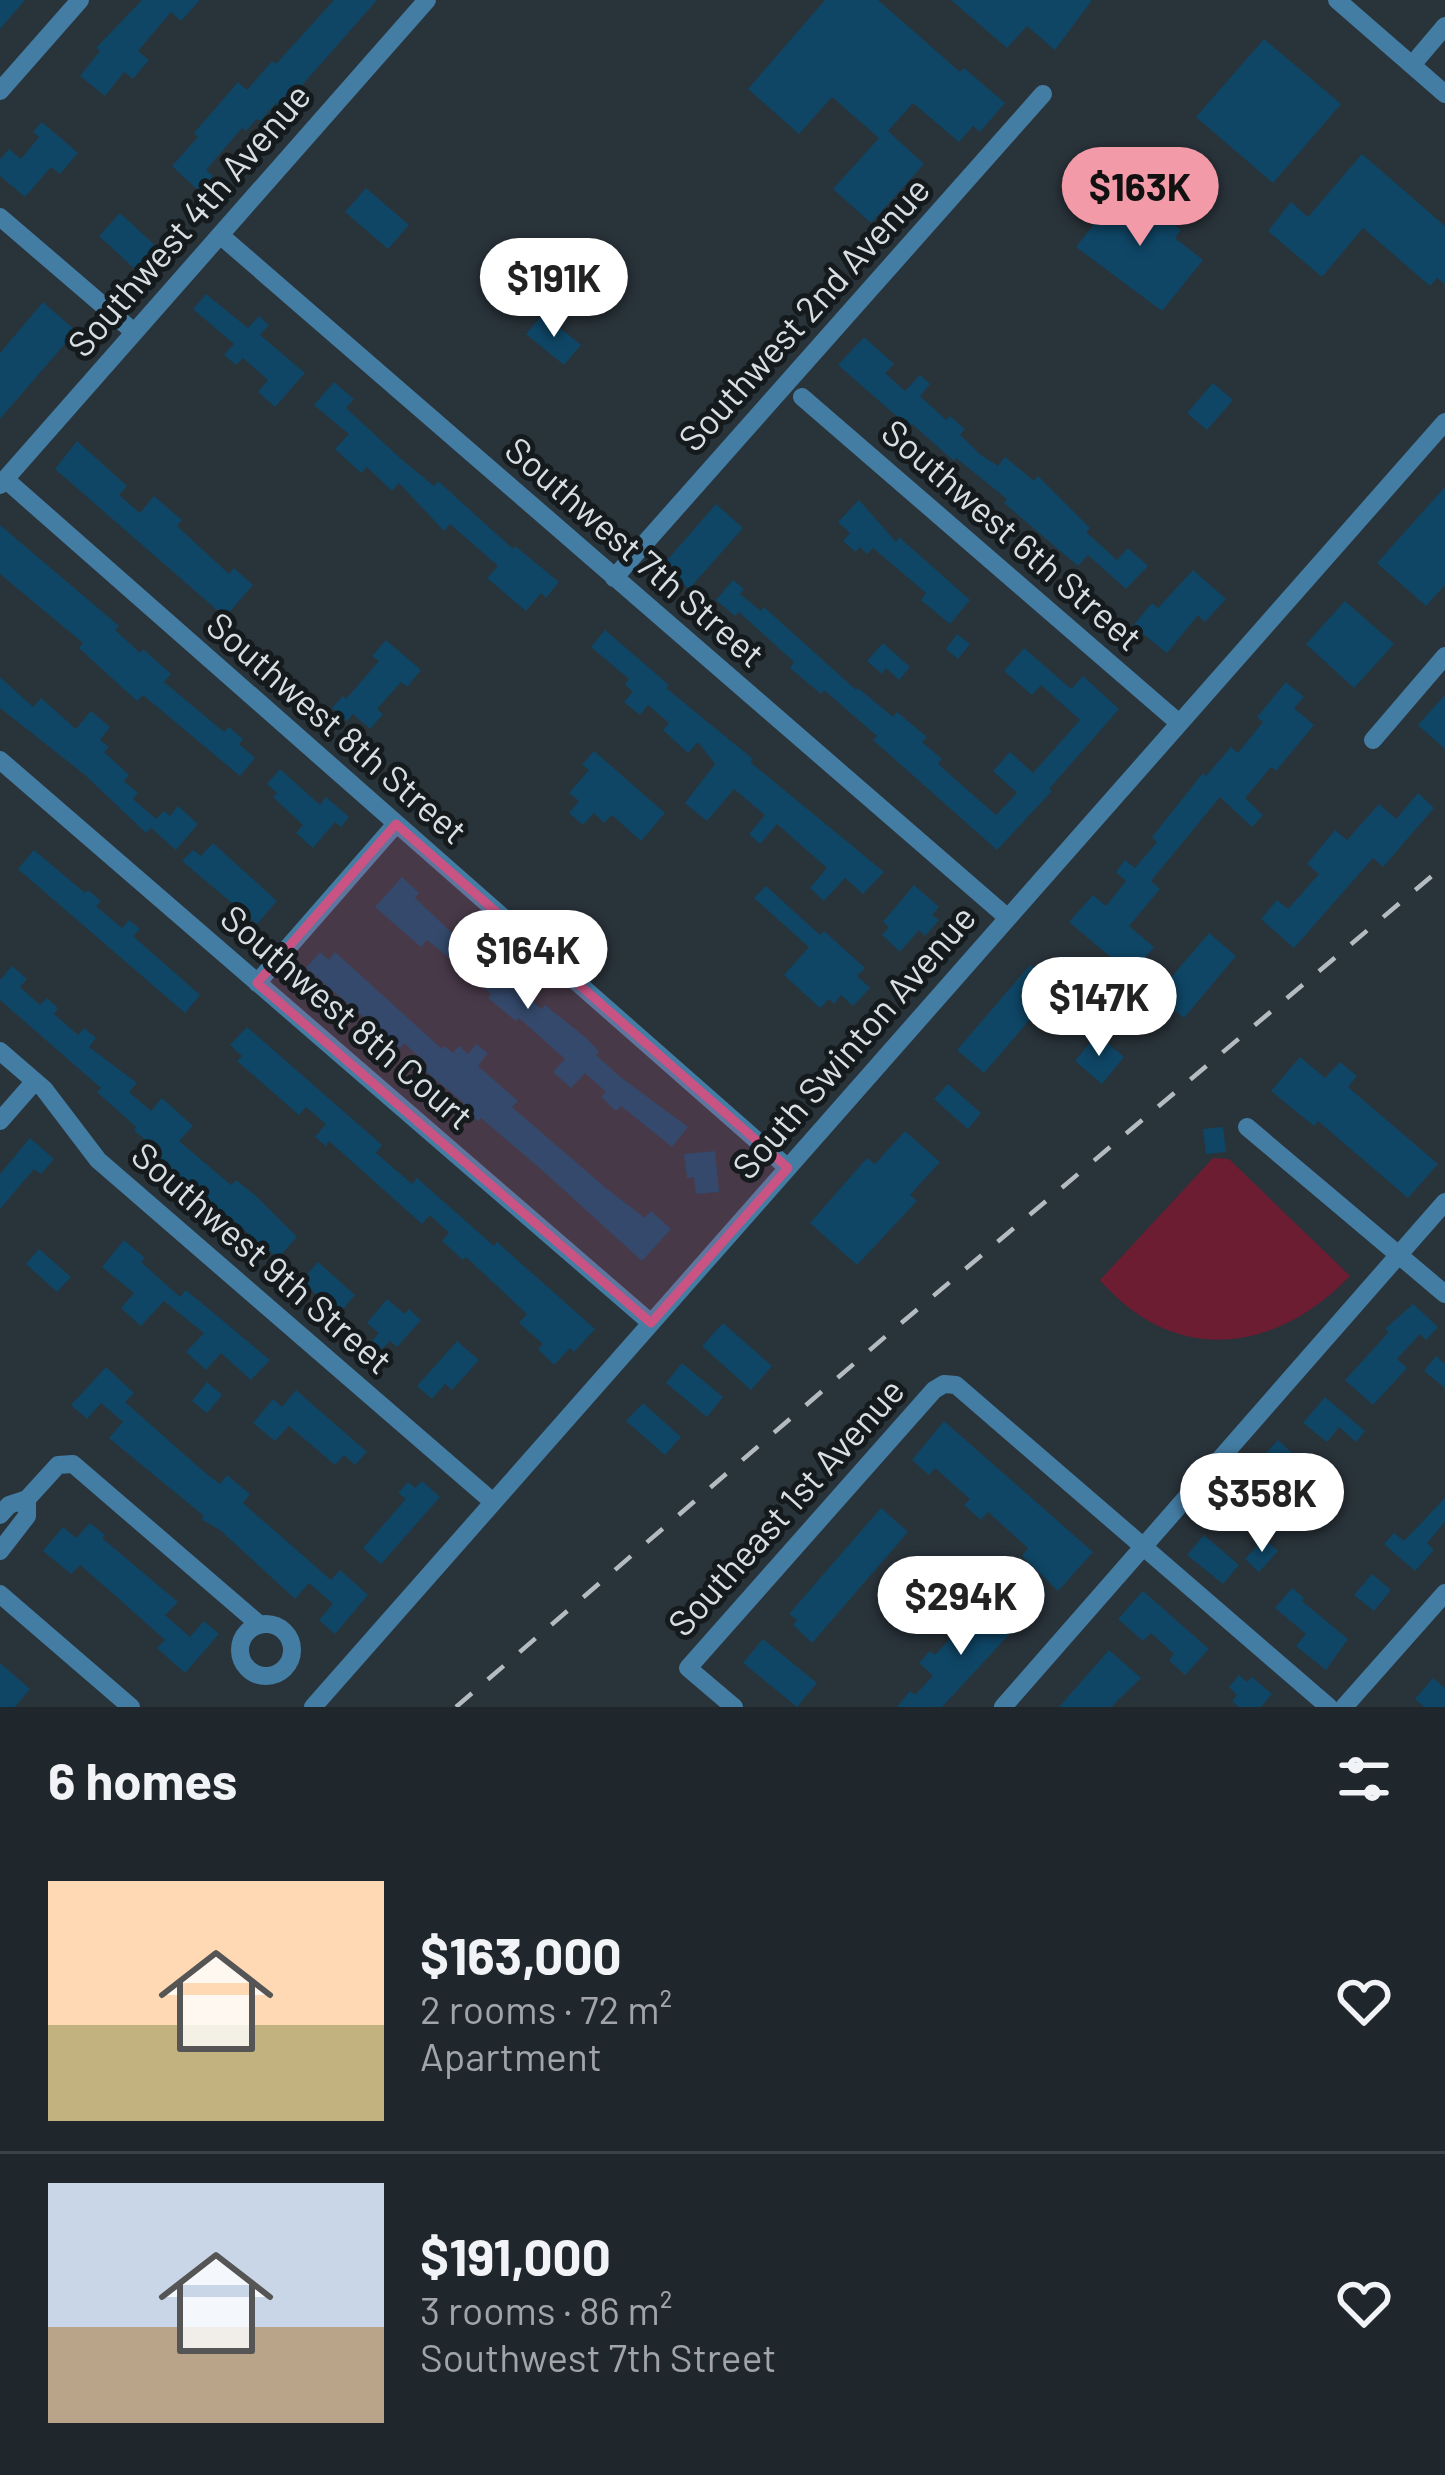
<!DOCTYPE html>
<html lang="en">
<head>
<meta charset="utf-8">
<style>
	:root { --surface:#1f262c; --page:#2c3238; --text:#f1f3f6; --muted:#a1a5a9; --line:#3c4348; --accent:#f39aa9 }
	body { margin:0; font-family:Barlow,sans-serif; background:var(--page); color:var(--text); height:100vh; display:flex; flex-direction:column; font-size:45px; white-space:nowrap }
	* { box-sizing:border-box; margin:0 }
	p { font-size:39px; color:var(--muted) }
	.icon { flex:none; width:66px; height:66px; fill:none; stroke:currentColor; stroke-width:2; stroke-linecap:round; stroke-linejoin:round }
	.map { position:relative; height:1707px; overflow:hidden }
	.sheet { display:flex; flex-direction:column; background:var(--surface); flex:1 }
	.sheet>* { flex:none }
	.price { position:absolute; translate:-50% -102px; padding:0 27px; border-radius:42px; background:#fff; color:#222; font-size:39px; line-height:78px; filter:drop-shadow(0 3px 6px #0008) }
	.price::after { content:''; position:absolute; left:50%; top:72px; width:36px; height:27px; margin-left:-18px; background:inherit; clip-path:polygon(0 0,100% 0,50% 100%) }
	.price.active { background:var(--accent); color:#111 }
	ul { padding:0; list-style:none }
	li { display:flex; align-items:center; gap:36px; height:300px; padding:0 48px }
	li+li { border-top:3px solid var(--line) }
	li span { display:grid; place-items:center; flex:none; width:336px; height:240px; border-radius:0px; color:#555 }
	li>.icon { margin-inline-start:auto }
	span .icon { width:144px; height:144px; fill:#fffc; stroke-width:1 }
	li b { font-size:51px }
	h2 { display:flex; justify-content:space-between; align-items:center; height:144px; padding:0 48px; font-size:51px }
	.map>svg:first-child { display:block }
</style>
</head>
<body>
<div class="map">
<svg width="1445" height="1707" viewBox="0 0 1445 1707">
	<rect width="100%" height="100%" fill="#29333a"/>
	<path fill="#6c1d32" d="M1213 1158 1229 1159 1350 1276C1276 1353 1175 1367 1100 1280Z"/>
	<path fill="#0f4666" d="M0 0H25L0 29Z
		M142 0H200L181 21 171 12 138 51 149 60 133 79 124 72 105 96 80 76 100 51 96 48Z
		M334 0H377L282 108 276 103 260 121 257 119 246 131 242 128 206 170 213 176 199 191 172 166 198 137 194 133 238 82 247 90 272 61 276 64Z
		M825 0H878L960 72 964 68 1005 103 980 132 973 126 959 142 913 103 888 131 924 164 871 223 833 189 879 138 832 97 799 134 748 89Z
		M951 0H1092L1055 50 1027 26 1007 48Z
		M1264 39 1341 104 1273 183 1196 117Z
		M42 122 78 153 60 174 51 167 25 197 0 176V159L9 149 21 159 39 137 33 132Z
		M1362 154 1445 226V284L1437 278 1430 286 1363 228 1322 277 1268 231 1291 202 1308 217Z
		M1125 185 1181 230 1175 238 1203 260 1162 311 1076 247Z
		M366 188 409 225 388 249 345 212Z
		M120 213 159 249 138 272 99 236Z
		M206 294 248 328 259 316 269 325 260 335 305 373 275 407 258 392 268 380 243 358 236 365 224 355 234 344 193 309Z
		M43 302 76 331 0 419V353Z
		M543 314 581 345 564 365 526 334Z
		M864 337 894 364 885 373 905 391 920 375 930 384 920 396 946 420 950 416 965 429 960 435 981 455 998 466 1005 457 1034 481 1038 476 1090 528 1086 532 1117 560 1128 548 1148 566 1126 589 1088 555 1078 566 1004 503 1007 499 956 458 954 461 912 424 909 427 838 365Z
		M334 382 354 399 346 408 400 458 434 486 438 481 513 549 515 546 559 582 546 598 541 593 526 611 487 578 498 566 450 524 444 531 399 483 392 491 367 467 361 473 335 449 349 434 314 405Z
		M1213 383 1233 400 1207 430 1187 413Z
		M77 441 127 486 119 495 140 513 154 496 182 520 177 526 229 574 234 568 253 585 225 617 55 469Z
		M1445 487V585L1426 606 1377 563Z
		M859 500 896 542 899 537 970 600 950 624 921 600 926 593 873 548 867 554 860 547 856 552 843 541 850 533 838 522Z
		M716 504 743 528 689 589 662 566Z
		M0 525 119 626 115 630 140 653 143 649 171 674 164 682 224 732 229 727 243 739 239 744 255 758 240 776 143 695 137 701 79 648 83 643 0 574Z
		M1193 570 1226 599 1205 622 1198 615 1167 653 1133 626 1152 603 1158 608Z
		M733 580 744 589 740 594 761 611 764 607 856 690 858 688 893 717 897 712 927 737 922 742 942 759 938 764 996 815 1017 793 993 771 1010 752 1033 773 1080 720 1041 685 1032 695 1004 671 1024 648 1071 689 1083 676 1119 709 1049 789 1052 791 997 850 873 740 877 736 824 690 821 694 790 668 794 662 739 612 735 616 716 600Z
		M1345 601 1394 644 1354 688 1306 644Z
		M605 630 669 685 666 688 753 759 750 762 884 872 863 894 845 878 824 901 810 888 827 868 777 824 760 844 749 834 765 815 734 789 707 821 685 803 715 764 698 742 688 753 663 730 669 723 648 705 640 715 624 702 633 692 625 685 629 679 591 647Z
		M957 634 970 644 958 659 946 649Z
		M386 640 421 670 407 687 401 682 377 709 383 714 370 729 353 714 347 721 332 708 343 696 346 699 379 661 372 656Z
		M883 643 910 667 899 680 886 668 882 674 867 661Z
		M0 677 33 707 41 698 76 729 91 711 110 727 100 740 109 747 104 752 129 775 124 781 138 793 133 799 156 819 164 811 170 816 178 806 198 824 176 850 151 828 146 833 85 775 0 708Z
		M1286 682 1304 697 1294 708 1314 725 1276 771 1271 767 1245 798 1263 815 1252 827 1220 797 1151 881 1160 889 1129 926 1154 947 1131 974 1069 922 1093 895 1106 906 1126 881 1116 872 1125 860 1135 868 1157 842 1152 837 1203 773 1206 776 1231 747 1238 753 1263 722 1257 717Z
		M1445 695V749L1418 725Z
		M594 751 665 813 641 841 612 815 604 823 594 813 583 825 569 813 579 801 569 793 589 770 582 765Z
		M280 769 320 805 326 797 349 817 341 827 335 822 313 848 296 833 303 825 273 797 277 793 267 784Z
		M1418 793 1434 808 1383 867 1373 858 1294 948 1261 919 1277 900 1288 909 1319 874 1307 864 1335 830 1347 840 1379 804 1396 819Z
		M213 843 277 901 257 924 182 861 193 850 201 856Z
		M34 850 85 893 88 890 101 901 96 906 122 928 129 920 140 929 133 936 200 995 185 1013 18 869Z
		M402 877 419 893 415 898 462 942 465 938 519 983 516 988 542 1009 545 1005 585 1037 599 1051 596 1055 619 1076 688 1127 672 1147 621 1106 616 1111 601 1097 606 1092 585 1073 571 1088 553 1072 565 1059 519 1018 516 1021 488 998 491 994 441 951 427 940 421 947 375 907Z
		M914 885 939 907 932 915 939 920 925 936 919 930 900 952 882 935 889 927 883 922Z
		M766 886 820 935 824 931 865 968 857 976 870 988 853 1006 841 995 834 1004 829 999 820 1008 784 975 809 947 754 898Z
		M1209 933 1236 956 1184 1018 1156 995Z
		M320 952 329 960 335 952 442 1049 444 1046 453 1053 459 1046 468 1054 476 1044 488 1053 478 1066 518 1101 512 1107 607 1189 645 1218 651 1211 671 1229 642 1261 543 1171 481 1118 478 1121 461 1106 464 1103 424 1070 428 1065 404 1043 400 1048 306 968Z
		M1030 965 1057 988 984 1073 957 1050Z
		M12 966 27 979 20 987 40 1005 47 998 58 1008 54 1014 78 1035 84 1028 96 1038 89 1047 137 1083 129 1092 151 1111 162 1098 193 1126 179 1141 231 1185 236 1180 256 1196 297 1237 278 1258 141 1145 145 1140 134 1130 136 1127 97 1092 101 1088 0 1000V980Z
		M247 1027 382 1145 376 1153 412 1184 417 1178 494 1246 497 1242 595 1329 574 1352 570 1348 554 1365 538 1349 543 1344 519 1323 527 1314 466 1257 463 1260 442 1241 449 1233 430 1215 422 1224 329 1141 326 1146 315 1137 326 1124 306 1107 299 1115 237 1061 242 1056 230 1045Z
		M1097 1034 1124 1057 1102 1084 1075 1061Z
		M1300 1057 1325 1078 1340 1062 1357 1076 1348 1087 1438 1164 1408 1198 1318 1121 1314 1126 1271 1091Z
		M948 1084 981 1113 968 1129 934 1099Z
		M1223 1127 1226 1152 1206 1154 1203 1129Z
		M905 1131 940 1162 910 1195 917 1201 857 1265 810 1223 867 1158 875 1164Z
		M30 1138 54 1159 41 1174 34 1169 0 1209V1174Z
		M715 1151 719 1192 696 1194 694 1177 687 1178 684 1154Z
		M124 1240 145 1258 141 1262 180 1297 186 1290 270 1360 251 1380 221 1353 206 1370 186 1352 204 1333 164 1301 141 1326 121 1308 134 1293 102 1267Z
		M39 1249 71 1277 57 1292 26 1264Z
		M318 1262 355 1295 339 1314 301 1281Z
		M387 1299 405 1314 409 1309 421 1320 397 1347 390 1341 382 1349 372 1341 379 1333 367 1323Z
		M1413 1304 1438 1327 1426 1340 1420 1334 1397 1359 1407 1368 1373 1405 1345 1380 1389 1332 1385 1329Z
		M723 1323 772 1366 751 1390 702 1346Z
		M457 1341 479 1360 452 1390 445 1384 432 1399 417 1386Z
		M1436 1356 1445 1364V1388L1424 1371Z
		M682 1363 723 1397 707 1417 666 1383Z
		M106 1367 134 1393 125 1402 202 1470 220 1484 227 1475 250 1494 243 1503 331 1580 340 1570 368 1595 335 1634 319 1620 333 1604 309 1583 295 1599 220 1530 201 1519 204 1516 109 1438 123 1422 101 1403 87 1419 71 1405Z
		M207 1382 222 1395 207 1413 192 1401Z
		M296 1390 367 1452 355 1465 344 1455 335 1465 289 1426 275 1441 253 1423 273 1399 282 1407Z
		M1325 1397 1365 1431 1356 1442 1339 1427 1327 1442 1303 1423Z
		M643 1403 681 1437 665 1455 626 1421Z
		M944 1421 1093 1552 1058 1591 1022 1556 1028 1548 988 1512 981 1520 964 1505 970 1499 935 1468 929 1475 912 1460Z
		M1278 1440 1313 1472 1299 1489 1296 1486 1266 1520 1243 1500 1268 1471 1258 1462Z
		M422 1481 440 1497 381 1564 363 1548 406 1499 398 1493 408 1482 415 1488Z
		M1445 1498V1522L1427 1543 1434 1550 1415 1571 1384 1544 1394 1533 1404 1541Z
		M881 1508 908 1532 812 1643 793 1625 797 1620 789 1614Z
		M90 1523 105 1535 102 1538 178 1602 165 1615 190 1637 204 1621 219 1634 185 1673 157 1648 165 1640 118 1598 80 1565 71 1574 43 1551 63 1527 76 1538Z
		M1204 1535 1239 1565 1223 1584 1187 1555Z
		M1264 1538 1278 1551 1259 1572 1245 1559Z
		M1372 1574 1391 1590 1374 1611 1354 1595Z
		M1292 1588 1304 1598 1302 1601 1348 1639 1326 1670 1296 1646 1306 1634 1275 1608Z
		M1143 1591 1209 1649 1185 1675 1169 1660 1174 1654 1151 1633 1143 1641 1118 1619Z
		M992 1601 1018 1625 942 1707H897L910 1691 915 1695 933 1676 919 1663 930 1651 935 1655 960 1628 964 1632Z
		M763 1639 817 1683 797 1707 743 1663Z
		M1109 1650 1141 1678 1111 1707H1059Z
		M0 1663 30 1689 15 1707H0Z
		M1239 1675 1247 1682 1252 1677 1272 1694 1261 1707H1239L1232 1701 1237 1695 1229 1687Z
		M1433 1678 1445 1688V1707H1424L1415 1699Z"/>
	<g fill="none" stroke-linecap="round" stroke-linejoin="round">
		<path stroke="#447da4" stroke-width="18" d="M1337 0 1445 94
			M1412 65 1445 26
			M0 91 80 0
			M0 217 134 332
			M220 235 1008 918
			M802 397 1179 723
			M5 479 788 1168
			M0 485 427 0
			M614 578 1043 94
			M1373 740 1445 656
			M0 760 651 1323
			M257 983 396 824
			M0 1051 44 1089 98 1160 493 1502
			M0 1121 35 1081
			M1247 1127 1445 1294
			M0 1515 9 1505 27 1499 58 1465 73 1464 260 1625
			M0 1551 27 1516V1499
			M0 1594 131 1707
			M240 1650a26 26 0 1 1 52 0a26 26 0 1 1-52 0Z
			M313 1707 1445 422
			M734 1707 688 1668 934 1390 944 1384 956 1385 1329 1707
			M1003 1707 1445 1202
			M1344 1707 1445 1593"/>
		<path stroke="#b5bcc1" stroke-width="4.5" stroke-dasharray="21 21" stroke-linecap="butt" d="M456 1707 900 1324 1445 865"/>
	</g>
	<path fill="#c95484" fill-opacity="0.2" stroke="#c95484" stroke-width="9" stroke-linejoin="round" d="M396 824 788 1168 651 1323 257 983Z"/>
	<g text-anchor="middle" stroke-width="10" stroke-linejoin="round" paint-order="stroke">
		<g font-size="36" fill="#d8dfe3" stroke="#151a1d">
			<text transform="translate(189 220) rotate(-49)" y="13">Southwest 4th Avenue</text>
			<text transform="translate(804 314) rotate(-48)" y="13">Southwest 2nd Avenue</text>
			<text transform="translate(1012 535) rotate(41)" y="13">Southwest 6th Street</text>
			<text transform="translate(635 552) rotate(41)" y="13">Southwest 7th Street</text>
			<text transform="translate(337 728) rotate(41)" y="13">Southwest 8th Street</text>
			<text transform="translate(347 1017) rotate(41)" y="13">Southwest 8th Court</text>
			<text transform="translate(854 1042) rotate(-49)" y="13">South Swinton Avenue</text>
			<text transform="translate(262 1258) rotate(41)" y="13">Southwest 9th Street</text>
			<text transform="translate(786 1507) rotate(-48)" y="13">Southeast 1st Avenue</text>
		</g>
	</g>
</svg>
<b class="price active" style="left:1140px;top:249px">$163K</b>
<b class="price" style="left:554px;top:340px">$191K</b>
<b class="price" style="left:528px;top:1012px">$164K</b>
<b class="price" style="left:1099px;top:1059px">$147K</b>
<b class="price" style="left:1262px;top:1555px">$358K</b>
<b class="price" style="left:961px;top:1658px">$294K</b>
</div>
<section class="sheet">
<h2>6 homes<svg class="icon" aria-label="filters" viewBox="0 0 24 24"><path d="M4 7h16M4 17h16"/><circle cx="9" cy="7" r="2"/><circle cx="15" cy="17" r="2"/></svg></h2>
<ul>
<li><span style="background:linear-gradient(#ffd9b3 60%,#c2b280 0)"><svg class="icon" aria-label="home" viewBox="0 0 24 24"><path d="M3 11l9-7 9 7M6 9v11h12V9"/></svg></span><div><b>$163,000</b><p>2 rooms · 72 m²</p><p>Apartment</p></div><svg class="icon" aria-label="heart" viewBox="0 0 24 24"><path d="M12 20l-8-8c-3-5 5-10 8-4 3-6 11-1 8 4z"/></svg></li>
<li><span style="background:linear-gradient(#c9d6e8 60%,#b9a48a 0)"><svg class="icon" aria-label="home" viewBox="0 0 24 24"><path d="M3 11l9-7 9 7M6 9v11h12V9"/></svg></span><div><b>$191,000</b><p>3 rooms · 86 m²</p><p>Southwest 7th Street</p></div><svg class="icon" aria-label="heart" viewBox="0 0 24 24"><path d="M12 20l-8-8c-3-5 5-10 8-4 3-6 11-1 8 4z"/></svg></li>
</ul>
</section>
</body>
</html>
